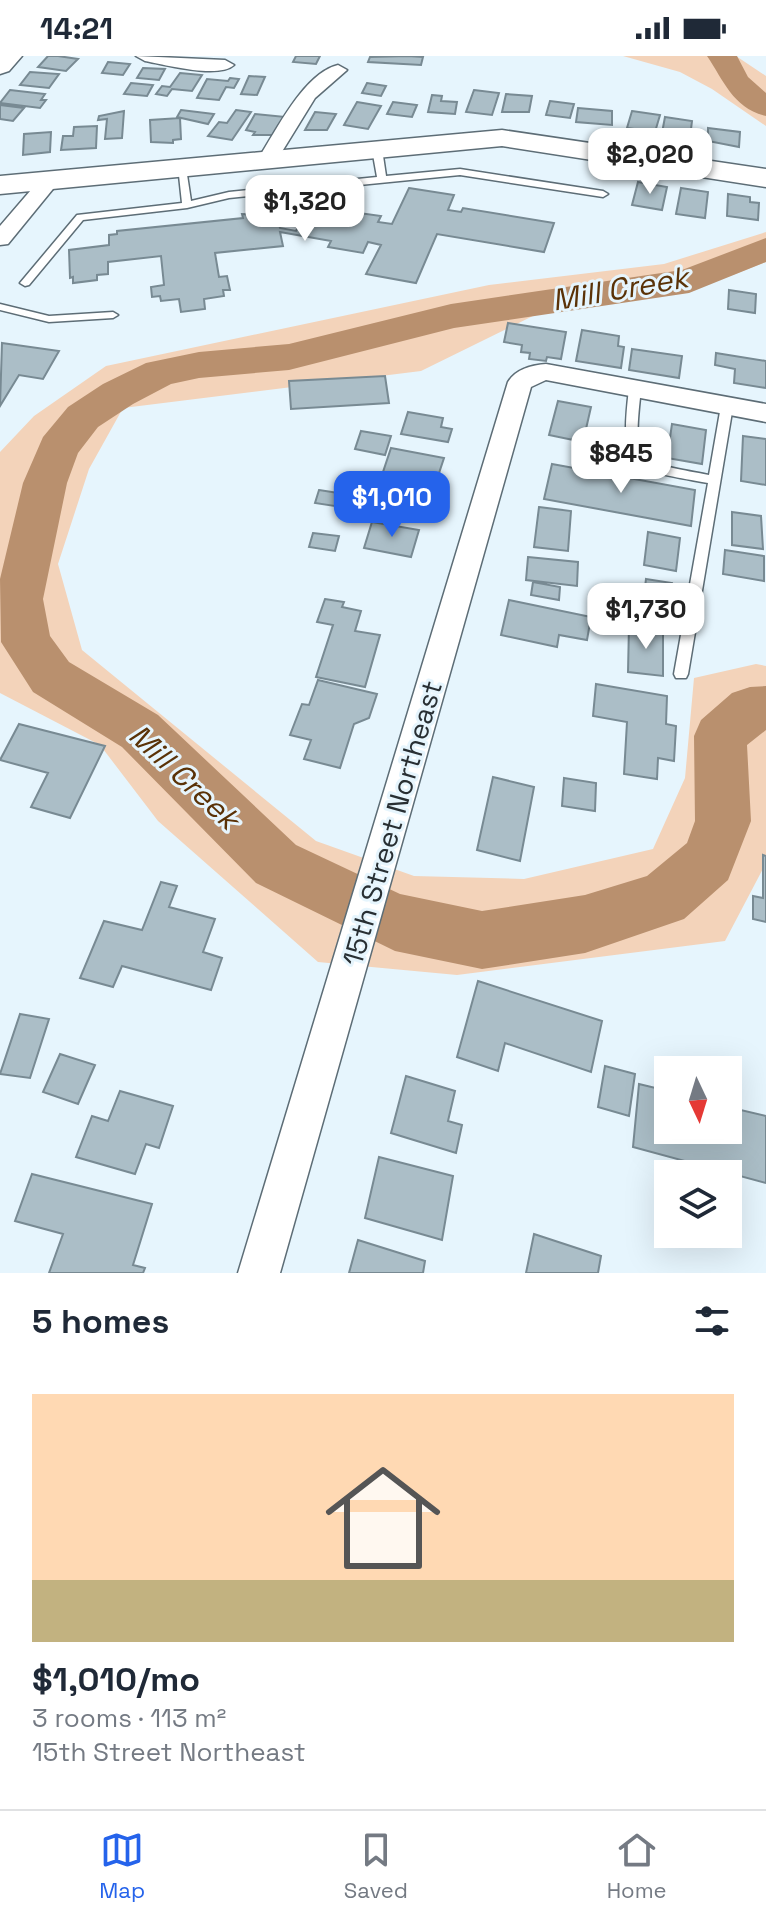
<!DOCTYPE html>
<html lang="en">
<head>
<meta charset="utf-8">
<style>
	:root { --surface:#fff; --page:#f2f2f3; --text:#1f2937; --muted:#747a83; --line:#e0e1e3; --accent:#2563eb }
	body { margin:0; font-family:"Space Grotesk",sans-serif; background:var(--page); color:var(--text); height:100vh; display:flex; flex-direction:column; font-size:30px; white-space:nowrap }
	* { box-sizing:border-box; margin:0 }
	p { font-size:26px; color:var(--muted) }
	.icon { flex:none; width:44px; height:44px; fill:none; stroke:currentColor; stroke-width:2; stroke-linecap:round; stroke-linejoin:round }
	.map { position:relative; height:1217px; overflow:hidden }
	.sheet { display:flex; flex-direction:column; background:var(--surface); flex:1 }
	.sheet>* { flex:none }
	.needle { width:52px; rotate:176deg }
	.tools { position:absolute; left:654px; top:1000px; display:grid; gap:16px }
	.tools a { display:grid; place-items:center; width:88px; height:88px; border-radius:0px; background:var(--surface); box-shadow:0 8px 32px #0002; font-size:40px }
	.price { position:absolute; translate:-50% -68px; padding:0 18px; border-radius:16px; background:#fff; color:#222; font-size:26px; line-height:52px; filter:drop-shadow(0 2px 4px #0008) }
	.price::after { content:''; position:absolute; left:50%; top:48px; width:24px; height:18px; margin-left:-12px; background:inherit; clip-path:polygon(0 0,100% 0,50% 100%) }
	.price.selected { background:var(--accent); color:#fff }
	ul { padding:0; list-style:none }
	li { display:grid; align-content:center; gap:16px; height:424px; padding:0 32px }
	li+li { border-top:2px solid var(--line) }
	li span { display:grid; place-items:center; height:248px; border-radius:0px; color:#555 }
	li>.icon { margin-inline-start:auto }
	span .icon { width:144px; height:144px; fill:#fffc; stroke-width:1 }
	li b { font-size:34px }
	h2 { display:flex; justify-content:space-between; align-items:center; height:96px; padding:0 32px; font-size:34px }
	.status { display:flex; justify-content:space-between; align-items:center; height:56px; padding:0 40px; background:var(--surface); direction:ltr }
	.status svg { height:22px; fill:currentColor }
	.dock { display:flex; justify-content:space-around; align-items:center; height:112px; border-top:2px solid var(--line); background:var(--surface); font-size:22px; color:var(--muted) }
	.dock a { display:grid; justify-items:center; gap:4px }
	.dock .selected { color:var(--accent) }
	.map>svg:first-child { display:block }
</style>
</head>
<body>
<div class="status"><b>14:21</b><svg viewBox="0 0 49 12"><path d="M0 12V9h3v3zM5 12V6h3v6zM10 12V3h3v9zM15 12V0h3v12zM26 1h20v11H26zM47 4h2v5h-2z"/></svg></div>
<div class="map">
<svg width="766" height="1217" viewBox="0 0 766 1217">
	<rect width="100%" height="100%" fill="#e6f5fd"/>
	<path fill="#f3d3ba" d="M623 0H736L766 20V70L712 33 680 16Z
		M766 176V206L730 220 539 257 421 315 123 352 89 413 58 508 82 594 316 785 414 820 524 823 653 793 685 722 694 622 756 608 766 610V807L725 885 457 919 318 906 158 765 100 689 0 637V396L34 360 106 310 489 229 664 208Z"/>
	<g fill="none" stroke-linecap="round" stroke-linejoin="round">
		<path fill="#b9906e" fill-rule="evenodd" d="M707 0H737L748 21 766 37V60C733 52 724 25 707 0Z
			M766 182V206L689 237 454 272 289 314 199 322 171 328 133 348 98 371 78 397 67 427 43 543 50 580 69 606 158 659 296 789 400 838 482 855 585 839 647 820 687 787 695 765 694 680 701 664 732 637 750 631 766 630V674L747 689 751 765 728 824 684 863 585 897 482 913 395 895 256 827 122 691 33 636 1 586 0 523 23 427 43 381 68 351 103 328 146 307 199 296 289 288 451 248 682 214Z"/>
	</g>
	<path fill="#abbec7" stroke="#788a93" stroke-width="2" d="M48 0H58L78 3 66 15 38 11Z
		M296 0H320L316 8 293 6Z
		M370 1 408 0 423 1 421 9 368 6Z
		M108 6 130 8 123 19 102 17Z
		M143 12 165 13 159 24 137 22Z
		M30 16 59 18 49 32 20 29Z
		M180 17 202 19 192 35 172 33 167 40 156 38 162 30 170 31Z
		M249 20 265 21 257 39 241 38Z
		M230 22 239 23 234 32 226 31 219 44 197 42 207 23 228 25Z
		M131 27 153 29 147 40 124 38Z
		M367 27 386 30 381 40 362 37Z
		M10 34 45 38 41 44H46L40 52 0 47Z
		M474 34 499 37 492 59 466 56Z
		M506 38 532 40 529 56H502Z
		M432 39 442 40 441 45 457 46 455 58 428 56Z
		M550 45 574 48 570 62 546 59Z
		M357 46 381 50 368 73 344 69Z
		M393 46 417 49 412 61 387 58Z
		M0 49 24 52 13 65 0 63Z
		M578 52 612 55V69L576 66Z
		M181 54 214 58 208 68 177 61Z
		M236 54 251 56 232 84 208 80 219 66 227 67Z
		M124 55 122 82 105 83 107 63 98 64 99 60Z
		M632 55 660 59 655 76 627 72Z
		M315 56 336 58 327 74H305Z
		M255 58 286 61 276 79H253L255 76 246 74Z
		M665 61 692 65 690 81 662 77Z
		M180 62 181 83 173 84V87L151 86 150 64Z
		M97 70 96 92 61 94 63 80H73L74 71Z
		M708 72 740 76 739 91 708 85Z
		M51 76 50 96 23 99 24 78Z
		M638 126 667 131 662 154 632 149Z
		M409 132 454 139 448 154 461 156 463 152 554 167 544 196 437 178 416 227 366 218 381 189 368 186 363 197 328 191 331 185 280 176 283 190 215 197 219 221 227 220 230 234H223L224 240 204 243 205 253 181 256 179 243 161 245 160 240 152 241 151 231 164 229 161 200 108 206V218L97 219V224L73 227V221L70 222 69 194 109 189V179L117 178V175L243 162 242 158 268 159 275 154 285 158 278 164 280 172 296 175 309 150 381 160 378 166 392 168Z
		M681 132 708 136 705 162 676 158Z
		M728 138 750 141V146L759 147 758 164 727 160Z
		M729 234 756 238 755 257 728 253Z
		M508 267 566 276 561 303 547 301 546 305 529 303 530 297 521 296 522 289 504 286Z
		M582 274 619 280 618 290 624 291 621 312 576 305Z
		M2 287 59 295 43 323 19 319 0 350Z
		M632 293 682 300 679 322 629 314Z
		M716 297 766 305V332L734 327 735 313 715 309Z
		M385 320 389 347 291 353 289 325Z
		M558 345 591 351 583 386 549 379Z
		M408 356 443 362 441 371 452 373 448 386 401 378Z
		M672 368 706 374 702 408 667 402Z
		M361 375 391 380 385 399 355 393Z
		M743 380 766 383V429L741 425Z
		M391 392 444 402 436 426 383 416Z
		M552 408 695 434 691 470 544 443Z
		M371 428 430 438 423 463 363 452Z
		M319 434 345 438 341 451 315 447Z
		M539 451 571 455 568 495 534 491Z
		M732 456 761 460 763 493 732 489Z
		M372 466 419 474 411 501 364 492Z
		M648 476 680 482 676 515 644 509Z
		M313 477 339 480 335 495 309 491Z
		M725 494 764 500V525L723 518Z
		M528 501 578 506 577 530 526 524Z
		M646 523 672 527 668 561 642 556Z
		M533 526 560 531 559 544 531 539Z
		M325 543 344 546 342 551 361 555 355 575 380 579 365 631 316 621 333 569 317 566Z
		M509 544 591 561 587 584 559 579 557 591 501 579Z
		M629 569 663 573V620L628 616Z
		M318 624 377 638 369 662 354 668 340 712 304 703 311 684 290 679 302 648 309 649Z
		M596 628 667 640 666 668 676 670 674 705 658 702 657 723 624 718 627 666 593 660Z
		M19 668 105 690 70 762 31 751 48 717 0 704Z
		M493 721 534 731 520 805 477 794Z
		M564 722 596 727 595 755 562 750Z
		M763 799 766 800V866L753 863V840L763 842Z
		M161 826 177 830 169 851 215 863 203 896 222 902 211 934 122 910 113 931 80 922 104 865 142 874Z
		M478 925 602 965 591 1016 505 987 498 1015 457 1001Z
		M20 958 49 963 30 1022 0 1018Z
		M60 998 95 1009 78 1048 43 1036Z
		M605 1010 635 1018 629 1060 598 1051Z
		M406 1020 455 1035 448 1065 462 1069 456 1097 391 1077Z
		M639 1028 668 1035V1074H728V1051L766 1060V1127L633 1091Z
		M120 1035 173 1050 159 1092 146 1088 135 1118 76 1101 92 1060 108 1065Z
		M379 1101 453 1120 442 1184 365 1162Z
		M32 1118 152 1148 133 1209 145 1212 143 1217H49L63 1178 15 1165Z
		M534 1178 601 1200 598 1217H526Z
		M358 1184 425 1205 423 1217H349Z"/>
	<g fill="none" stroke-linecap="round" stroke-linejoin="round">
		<g stroke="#5d6d76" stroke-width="3">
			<path id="service" d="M377 90 382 93 386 120 460 113 603 135 608 138 603 141 460 119 229 142 187 152 83 164 29 229 25 230 20 227 77 159 182 147 178 110 186 112 191 145 229 136 377 121 372 93Z
				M0 248 49 260 113 256 118 259 113 262 49 266 0 254Z
				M635 329 641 333C632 410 637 405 709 419L721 350 727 346 733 350 688 618 686 622H676L674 618 708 427C631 413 619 417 629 333Z"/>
		</g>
		<g stroke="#5d6d76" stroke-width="3">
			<path id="minor" d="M136 0 225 4 234 9C219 23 166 9 145 5Z
				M338 9 347 14 315 42 275 107H261L258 103C276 75 304 17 338 9Z
				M50 118 60 124 57 128 8 188 0 189V170L43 120Z
				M546 308 766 348V366L546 324 531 331 280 1217H238L508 326C516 313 532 309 546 308Z"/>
		</g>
		<g stroke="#5d6d76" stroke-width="3">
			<path id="secondary" d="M0 0H22L9 15 0 18Z
				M502 74 766 113V131L502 90 0 138V120Z"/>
		</g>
		<use href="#service" fill="#fff" fill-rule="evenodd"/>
		<use href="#minor" fill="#fff" fill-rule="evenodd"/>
		<use href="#secondary" fill="#fff" fill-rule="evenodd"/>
	</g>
	<g text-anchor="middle" stroke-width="6" stroke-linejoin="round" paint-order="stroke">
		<g font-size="28" fill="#282f33" stroke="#e6f5fd">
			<text transform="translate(392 767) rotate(-74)" y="10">15th Street Northeast</text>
		</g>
		<g font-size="30" font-style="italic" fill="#5a3207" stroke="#e6f5fd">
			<text transform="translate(620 233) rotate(-10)" y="10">Mill Creek</text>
			<text transform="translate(184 721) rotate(43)" y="10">Mill Creek</text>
		</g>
	</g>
</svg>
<div class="tools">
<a><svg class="needle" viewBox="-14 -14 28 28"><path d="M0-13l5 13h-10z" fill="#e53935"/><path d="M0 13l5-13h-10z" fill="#747a83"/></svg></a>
<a><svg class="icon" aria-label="layers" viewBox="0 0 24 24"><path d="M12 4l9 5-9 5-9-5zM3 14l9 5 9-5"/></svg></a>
</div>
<b class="price" style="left:650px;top:140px">$2,020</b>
<b class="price" style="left:305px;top:187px">$1,320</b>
<b class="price" style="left:621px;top:439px">$845</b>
<b class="price selected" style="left:392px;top:483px">$1,010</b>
<b class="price" style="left:646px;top:595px">$1,730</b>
</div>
<section class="sheet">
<h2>5 homes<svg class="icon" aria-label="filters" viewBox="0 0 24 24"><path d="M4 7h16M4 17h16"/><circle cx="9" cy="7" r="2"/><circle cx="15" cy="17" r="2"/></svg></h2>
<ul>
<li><span style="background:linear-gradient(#ffd9b3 75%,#c2b280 0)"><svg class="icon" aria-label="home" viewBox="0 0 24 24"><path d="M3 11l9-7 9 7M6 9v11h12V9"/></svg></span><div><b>$1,010/mo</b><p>3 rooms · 113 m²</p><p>15th Street Northeast</p></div></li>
</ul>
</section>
<nav class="dock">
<a class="selected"><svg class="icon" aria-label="map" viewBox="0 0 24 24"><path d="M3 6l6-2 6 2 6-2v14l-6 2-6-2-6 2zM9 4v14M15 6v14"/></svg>Map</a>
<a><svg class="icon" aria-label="saved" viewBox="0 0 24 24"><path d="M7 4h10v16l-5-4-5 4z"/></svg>Saved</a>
<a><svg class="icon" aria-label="home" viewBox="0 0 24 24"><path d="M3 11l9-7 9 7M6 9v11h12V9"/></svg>Home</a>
</nav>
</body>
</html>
